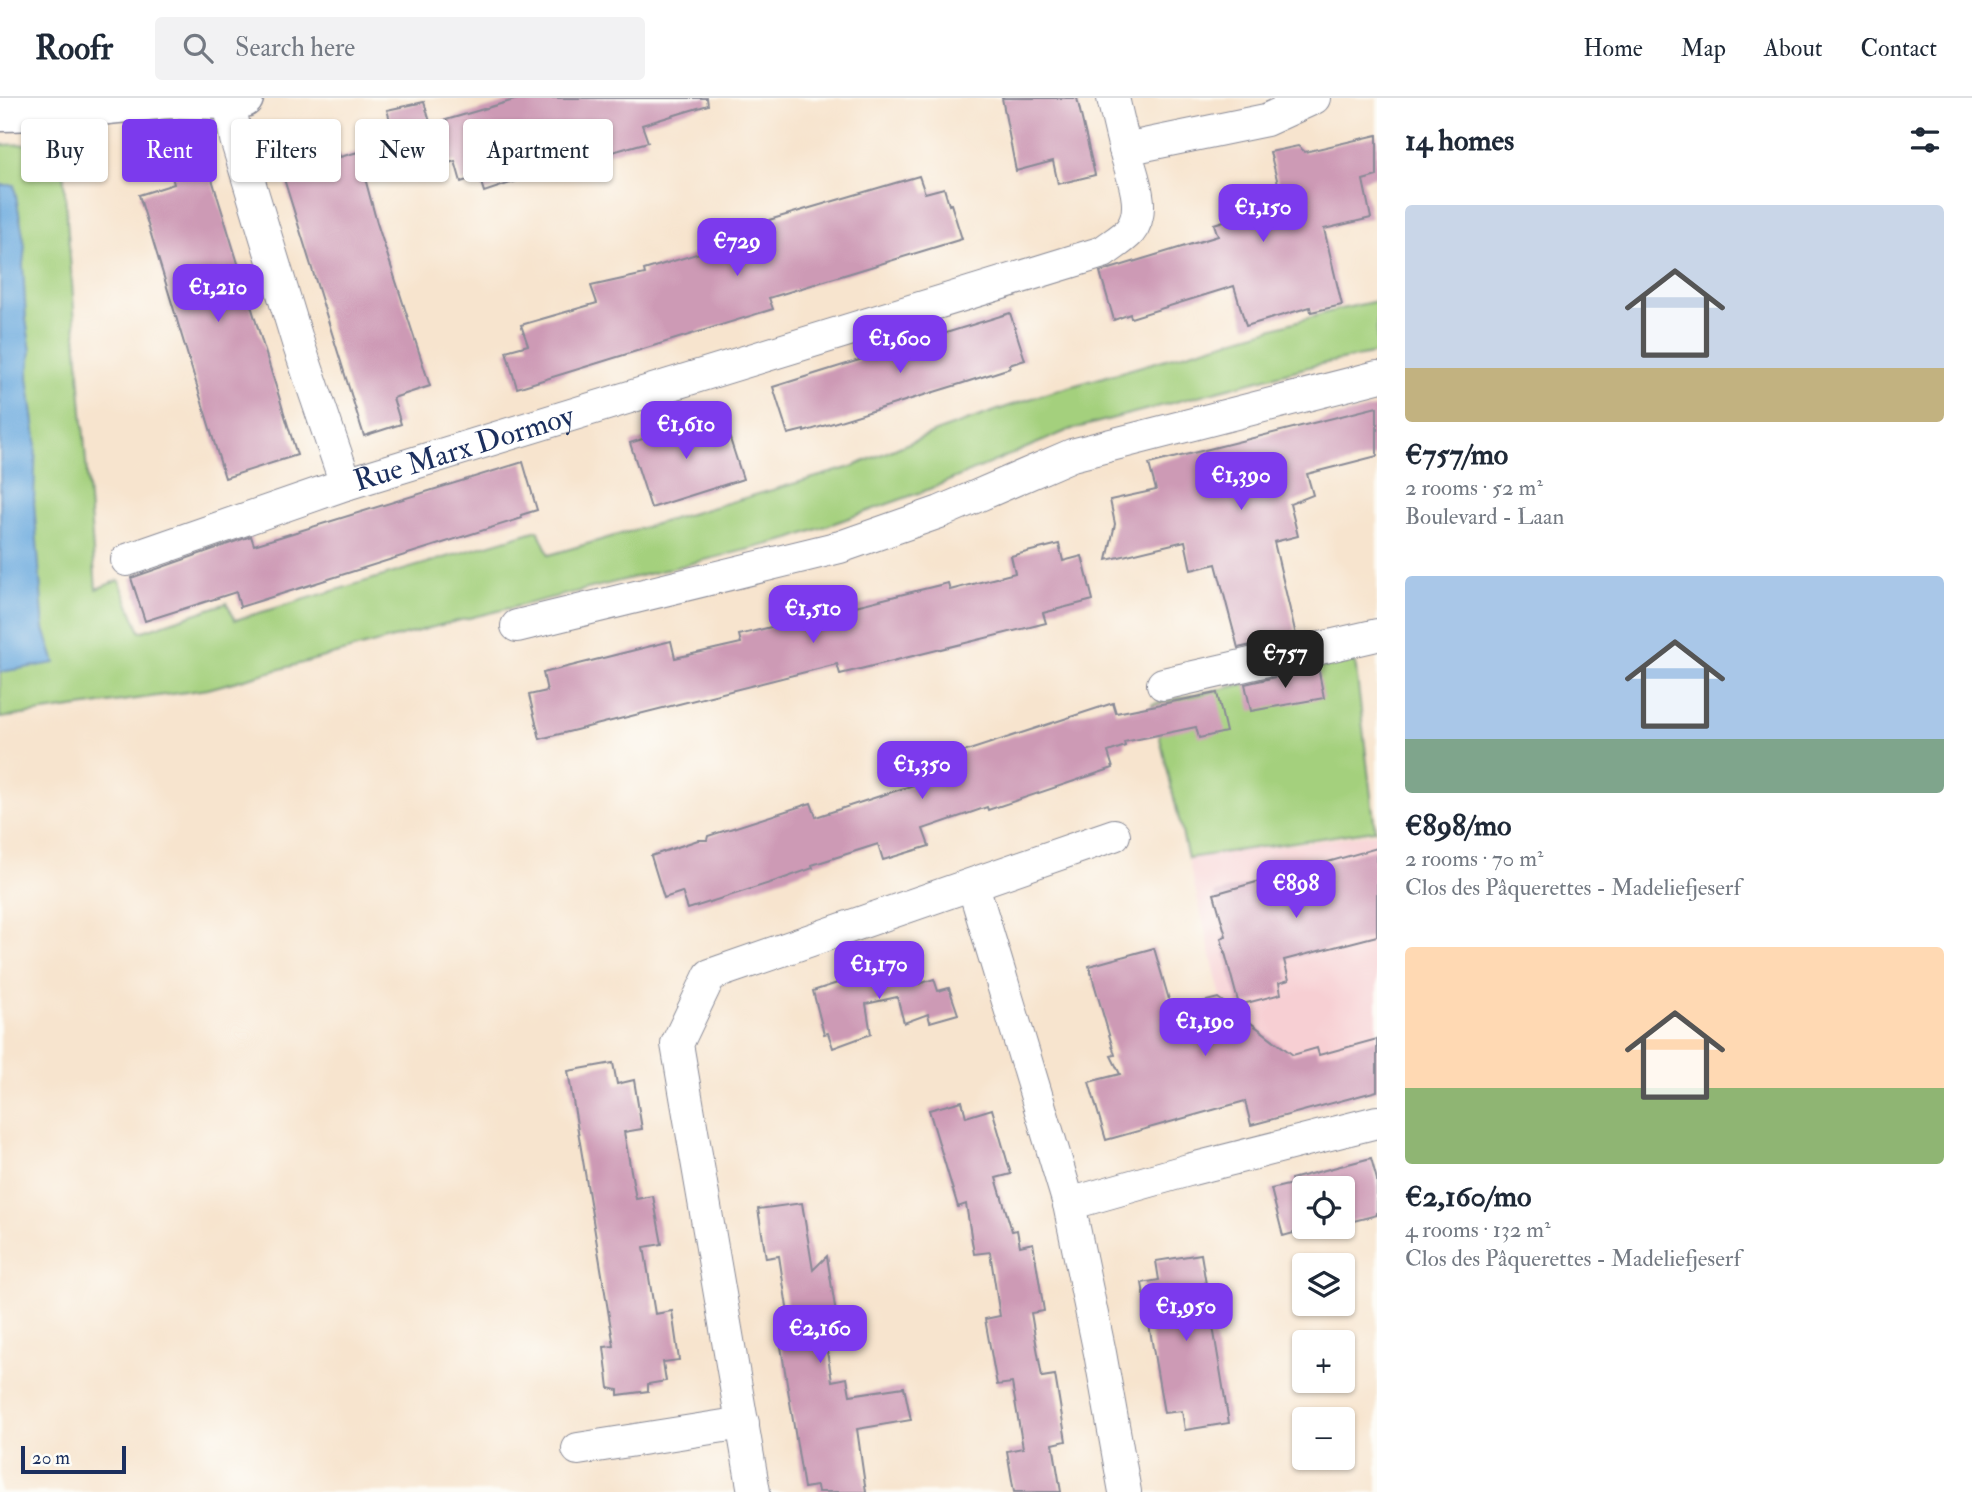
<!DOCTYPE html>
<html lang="en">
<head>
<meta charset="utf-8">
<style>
	:root { --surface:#fff; --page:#f2f2f3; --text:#1f2937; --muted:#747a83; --line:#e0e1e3; --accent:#7c3aed }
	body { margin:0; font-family:"IM FELL Double Pica",serif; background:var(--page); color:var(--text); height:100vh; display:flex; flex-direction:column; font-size:26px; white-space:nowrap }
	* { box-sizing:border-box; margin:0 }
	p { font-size:23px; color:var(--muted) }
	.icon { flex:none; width:38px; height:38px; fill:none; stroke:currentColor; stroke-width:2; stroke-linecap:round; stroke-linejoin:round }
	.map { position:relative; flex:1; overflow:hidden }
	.drawer { display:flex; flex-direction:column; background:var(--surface); width:595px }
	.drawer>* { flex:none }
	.hud { position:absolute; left:21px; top:21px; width:665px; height:63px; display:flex; gap:14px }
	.controls { position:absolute; left:1292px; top:1078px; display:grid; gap:14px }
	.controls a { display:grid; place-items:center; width:63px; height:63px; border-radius:7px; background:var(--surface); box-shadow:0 2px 5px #0004; font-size:35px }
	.scale { position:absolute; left:21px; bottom:18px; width:105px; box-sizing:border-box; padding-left:7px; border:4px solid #1b2f5e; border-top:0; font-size:19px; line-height:24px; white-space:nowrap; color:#1b2f5e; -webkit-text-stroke:5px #fdfcf7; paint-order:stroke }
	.price { position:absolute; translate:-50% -60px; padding:0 16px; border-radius:14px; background:var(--accent); color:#fff; font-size:23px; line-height:46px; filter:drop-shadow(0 2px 4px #0008) }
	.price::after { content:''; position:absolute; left:50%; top:42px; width:21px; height:16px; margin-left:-10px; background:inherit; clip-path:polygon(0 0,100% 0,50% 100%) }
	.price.active { background:#222; color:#fff }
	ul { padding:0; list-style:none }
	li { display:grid; align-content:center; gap:14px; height:371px; padding:0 28px }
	li span { display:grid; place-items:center; height:217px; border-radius:7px; color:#555 }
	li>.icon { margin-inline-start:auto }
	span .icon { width:126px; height:126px; fill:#fffc; stroke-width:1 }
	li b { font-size:30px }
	h2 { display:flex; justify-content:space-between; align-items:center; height:84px; padding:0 28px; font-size:30px }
	.pill { padding:0 24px; border-radius:7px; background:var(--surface); box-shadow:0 2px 5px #0004; font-size:24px; line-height:63px }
	.pill.active { background:var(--accent); color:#fff }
	header { display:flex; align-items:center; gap:42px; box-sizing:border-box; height:98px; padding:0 35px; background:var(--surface); border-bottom:2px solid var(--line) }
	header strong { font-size:33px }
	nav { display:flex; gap:38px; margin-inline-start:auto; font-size:24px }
	.search { width:490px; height:63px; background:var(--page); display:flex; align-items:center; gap:18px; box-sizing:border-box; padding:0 24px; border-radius:7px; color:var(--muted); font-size:26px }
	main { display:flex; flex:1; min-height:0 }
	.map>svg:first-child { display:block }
</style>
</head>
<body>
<header>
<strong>Roofr</strong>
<div class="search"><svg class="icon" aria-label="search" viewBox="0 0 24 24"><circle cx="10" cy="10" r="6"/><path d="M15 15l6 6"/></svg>Search here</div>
<nav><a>Home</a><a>Map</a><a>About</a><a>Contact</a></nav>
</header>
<main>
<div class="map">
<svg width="1377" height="1394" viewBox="0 0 1377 1394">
	<rect width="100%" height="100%" fill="#fdfcf7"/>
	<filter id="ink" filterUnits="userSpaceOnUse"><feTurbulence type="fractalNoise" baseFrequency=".0143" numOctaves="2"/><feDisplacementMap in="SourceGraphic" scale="14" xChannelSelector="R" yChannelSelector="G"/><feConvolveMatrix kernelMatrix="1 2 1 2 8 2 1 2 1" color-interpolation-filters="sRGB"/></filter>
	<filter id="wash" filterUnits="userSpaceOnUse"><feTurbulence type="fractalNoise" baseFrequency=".00686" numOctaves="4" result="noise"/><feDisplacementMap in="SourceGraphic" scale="28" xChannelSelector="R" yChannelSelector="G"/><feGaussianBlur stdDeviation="1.57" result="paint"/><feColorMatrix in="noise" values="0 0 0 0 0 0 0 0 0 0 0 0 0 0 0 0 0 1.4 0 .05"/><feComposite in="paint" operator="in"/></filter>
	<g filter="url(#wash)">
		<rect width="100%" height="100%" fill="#f7e4ce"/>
		<path fill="#f7cfd3" d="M1377 735V993L1251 1027 1188 760Z"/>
		<path fill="#a4d07d" stroke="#60806e" stroke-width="2" d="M61 45 96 491 119 482 140 534 227 505 235 522 538 432 549 457 851 369 938 333 1041 297 1336 212 1377 203V255L1316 267 1069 332 927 392 790 441 441 527 208 591 0 620V47Z
			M1355 562 1375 732 1188 760 1152 606Z"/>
		<path fill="#6caade" stroke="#446c9e" stroke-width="2" d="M0 87H14L25 148 23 167 26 221 31 253 28 279 36 340 34 404 44 531 55 565 0 574Z"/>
		<g id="blocks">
			<path fill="#cd9ab5" d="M521 0H707L708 7 642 27 648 44 555 70 484 94 479 78 461 84 455 63 449 65 436 25Z
				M1002 0H1077L1095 77 1058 86 1053 63 1016 73Z
				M424 4 435 40 399 52 387 12Z
				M332 34 340 59 358 54 377 125 430 288 393 300 401 326 364 338 275 52Z
				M1377 37V78L1363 82 1371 120 1324 131 1342 207 1311 214 1310 209 1246 228 1234 188 1131 220 1130 216 1114 222 1100 174 1218 138 1214 126 1283 105 1270 54 1298 48 1305 54Z
				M208 68 297 357 225 380 139 97 174 86 172 79Z
				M919 78 925 95 944 90 949 107 951 106 962 141 769 200 773 211 517 290 506 253 528 247 521 227 597 205 591 188 645 176 644 172 772 133 769 122Z
				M1010 215 1025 262 1009 267 1010 270 960 286 804 334V332L788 336 773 289Z
				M1377 309V358L1307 376 1313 397 1290 406 1298 438 1274 444 1296 537 1238 550 1216 466 1191 472 1185 443 1107 462 1115 426 1110 402 1156 392 1149 366Z
				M722 316 743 381 651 410 630 345Z
				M523 364 537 412 521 417 522 420 240 509 236 494 145 523 131 480 251 438 254 447Z
				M1059 446 1063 463 1082 458 1093 502 1043 515 1046 525 840 576 837 566 540 641 529 597 547 593 543 575 671 543 675 560 741 545 739 537 763 531 948 485 950 492 1015 475 1011 458Z
				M1318 569 1324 600 1251 613 1245 586Z
				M1217 595 1226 634 1199 640 1196 629 1124 644 1125 648 1108 654 1113 670 988 712 987 709 923 731 929 748 883 762 878 746 812 767 813 770 782 781 688 811 682 794 664 800 651 758 698 742H707L708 738 811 705 816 719 886 696 944 677 939 662 1113 605 1116 615Z
				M1377 750V838L1284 862 1289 882 1279 885 1281 896 1239 907 1221 840 1226 838 1214 796Z
				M1154 850 1172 912 1218 900 1293 957 1317 950 1319 957 1377 941V993L1251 1027 1245 1003 1106 1042 1089 984 1120 976 1111 958 1115 957 1089 868Z
				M911 861 919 886 934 881 938 893 949 890 958 916 930 924 928 916 904 925 897 899 866 906 871 936 833 950 828 935 824 936 813 893Z
				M613 965 617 986 634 982 642 1031 624 1034 636 1101 653 1098 662 1146 644 1149 655 1216 672 1213 679 1262 663 1264 666 1283 648 1286V1293L618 1297V1292L609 1290 604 1249 614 1248 568 973Z
				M962 1003 966 1019 992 1011 1011 1076 996 1080 1012 1133 1017 1132 1020 1148 1033 1145 1044 1213 1031 1215 1042 1279 1055 1277 1066 1343 1053 1346 1061 1394H1014L1007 1353 1023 1350 1012 1285 997 1287 985 1221 1000 1218 990 1154 974 1156 966 1106 958 1109 929 1012Z
				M1371 1060 1377 1082V1117L1342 1126V1090H1304V1129H1334L1305 1139 1304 1132 1283 1138 1271 1091 1292 1086 1291 1081Z
				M802 1105 813 1172 827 1158 836 1216 821 1218 832 1283 847 1280 850 1297 904 1289 911 1322 857 1331 866 1394H818L817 1388 804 1390 777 1224 789 1222 779 1158 766 1160 758 1111Z
				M1201 1156 1229 1325 1185 1332 1182 1313 1164 1315 1142 1185 1159 1182 1156 1163Z"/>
		</g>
	</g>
	<g filter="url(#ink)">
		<use href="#blocks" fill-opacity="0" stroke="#898a96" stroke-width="2"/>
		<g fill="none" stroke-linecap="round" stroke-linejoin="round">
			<g stroke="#898a96" stroke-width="34">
				<g id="minor">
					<path d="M1113 0 1125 51"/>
					<path d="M229 2 236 41 299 248 346 386"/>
					<path id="s1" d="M127 462 346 386 1103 154C1112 147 1123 141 1130 133 1148 111 1131 76 1125 51L1266 22 1314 0"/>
					<path d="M517 528 840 449 940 414 1072 357 1377 279"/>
					<path d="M1163 586 1377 537"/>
					<path d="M973 787 1069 1106 1100 1255 1125 1394"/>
					<path d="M1069 1106 1192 1071 1377 1024"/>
					<path d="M578 1351 743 1325"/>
					<path d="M754 1394 677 946 710 877 1114 737"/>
				</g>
			</g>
			<g stroke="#898a96" stroke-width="41">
				<path id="primary" d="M0 14C57 14 112 6 168 1 194 0 219 4 244 0"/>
			</g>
			<use href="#minor" stroke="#fff" stroke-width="32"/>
			<use href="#primary" stroke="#fff" stroke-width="38"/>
		</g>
	</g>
	<g text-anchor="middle" stroke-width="6" stroke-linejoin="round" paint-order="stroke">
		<g font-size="30" fill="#1b2f5e" stroke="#fdfcf7">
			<text dy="10" stroke="none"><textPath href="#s1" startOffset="355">Rue Marx Dormoy</textPath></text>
		</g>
	</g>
</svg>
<div class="controls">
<a><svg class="icon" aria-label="locate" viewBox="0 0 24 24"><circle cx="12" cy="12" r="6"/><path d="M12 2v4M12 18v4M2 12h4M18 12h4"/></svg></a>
<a><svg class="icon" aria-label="layers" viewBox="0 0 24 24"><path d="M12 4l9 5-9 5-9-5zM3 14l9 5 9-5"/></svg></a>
<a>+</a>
<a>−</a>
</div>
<div class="scale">20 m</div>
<b class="price" style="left:1263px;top:146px">€1,150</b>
<b class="price" style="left:737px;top:180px">€729</b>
<b class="price" style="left:218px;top:226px">€1,210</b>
<b class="price" style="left:900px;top:277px">€1,600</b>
<b class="price" style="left:686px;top:363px">€1,610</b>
<b class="price" style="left:1241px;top:414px">€1,390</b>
<b class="price" style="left:813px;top:547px">€1,510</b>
<b class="price active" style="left:1285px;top:592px">€757</b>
<b class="price" style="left:922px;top:703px">€1,350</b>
<b class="price" style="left:1296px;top:822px">€898</b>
<b class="price" style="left:879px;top:903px">€1,170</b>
<b class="price" style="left:1205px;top:960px">€1,190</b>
<b class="price" style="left:1186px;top:1245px">€1,950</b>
<b class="price" style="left:820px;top:1267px">€2,160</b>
<div class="hud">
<a class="pill">Buy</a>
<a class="pill active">Rent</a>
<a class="pill">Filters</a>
<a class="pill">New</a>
<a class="pill">Apartment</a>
</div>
</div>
<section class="drawer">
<h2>14 homes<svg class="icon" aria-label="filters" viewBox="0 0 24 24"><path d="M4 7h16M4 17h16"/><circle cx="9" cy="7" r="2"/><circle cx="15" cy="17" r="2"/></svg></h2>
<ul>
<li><span style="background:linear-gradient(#c9d6e8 75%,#c2b280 0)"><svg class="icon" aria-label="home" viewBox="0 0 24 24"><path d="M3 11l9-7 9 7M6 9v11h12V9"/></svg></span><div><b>€757/mo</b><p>2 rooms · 52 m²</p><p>Boulevard - Laan</p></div></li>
<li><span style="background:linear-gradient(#a9c7e8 75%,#7fa58c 0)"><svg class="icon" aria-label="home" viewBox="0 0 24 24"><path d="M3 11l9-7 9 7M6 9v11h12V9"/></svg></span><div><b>€898/mo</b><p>2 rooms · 70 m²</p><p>Clos des Pâquerettes - Madeliefjeserf</p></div></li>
<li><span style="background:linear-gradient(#ffd9b3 65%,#8fb573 0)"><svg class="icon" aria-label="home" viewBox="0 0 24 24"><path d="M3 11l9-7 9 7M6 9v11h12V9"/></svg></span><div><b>€2,160/mo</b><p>4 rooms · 132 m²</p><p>Clos des Pâquerettes - Madeliefjeserf</p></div></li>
</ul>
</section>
</main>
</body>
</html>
